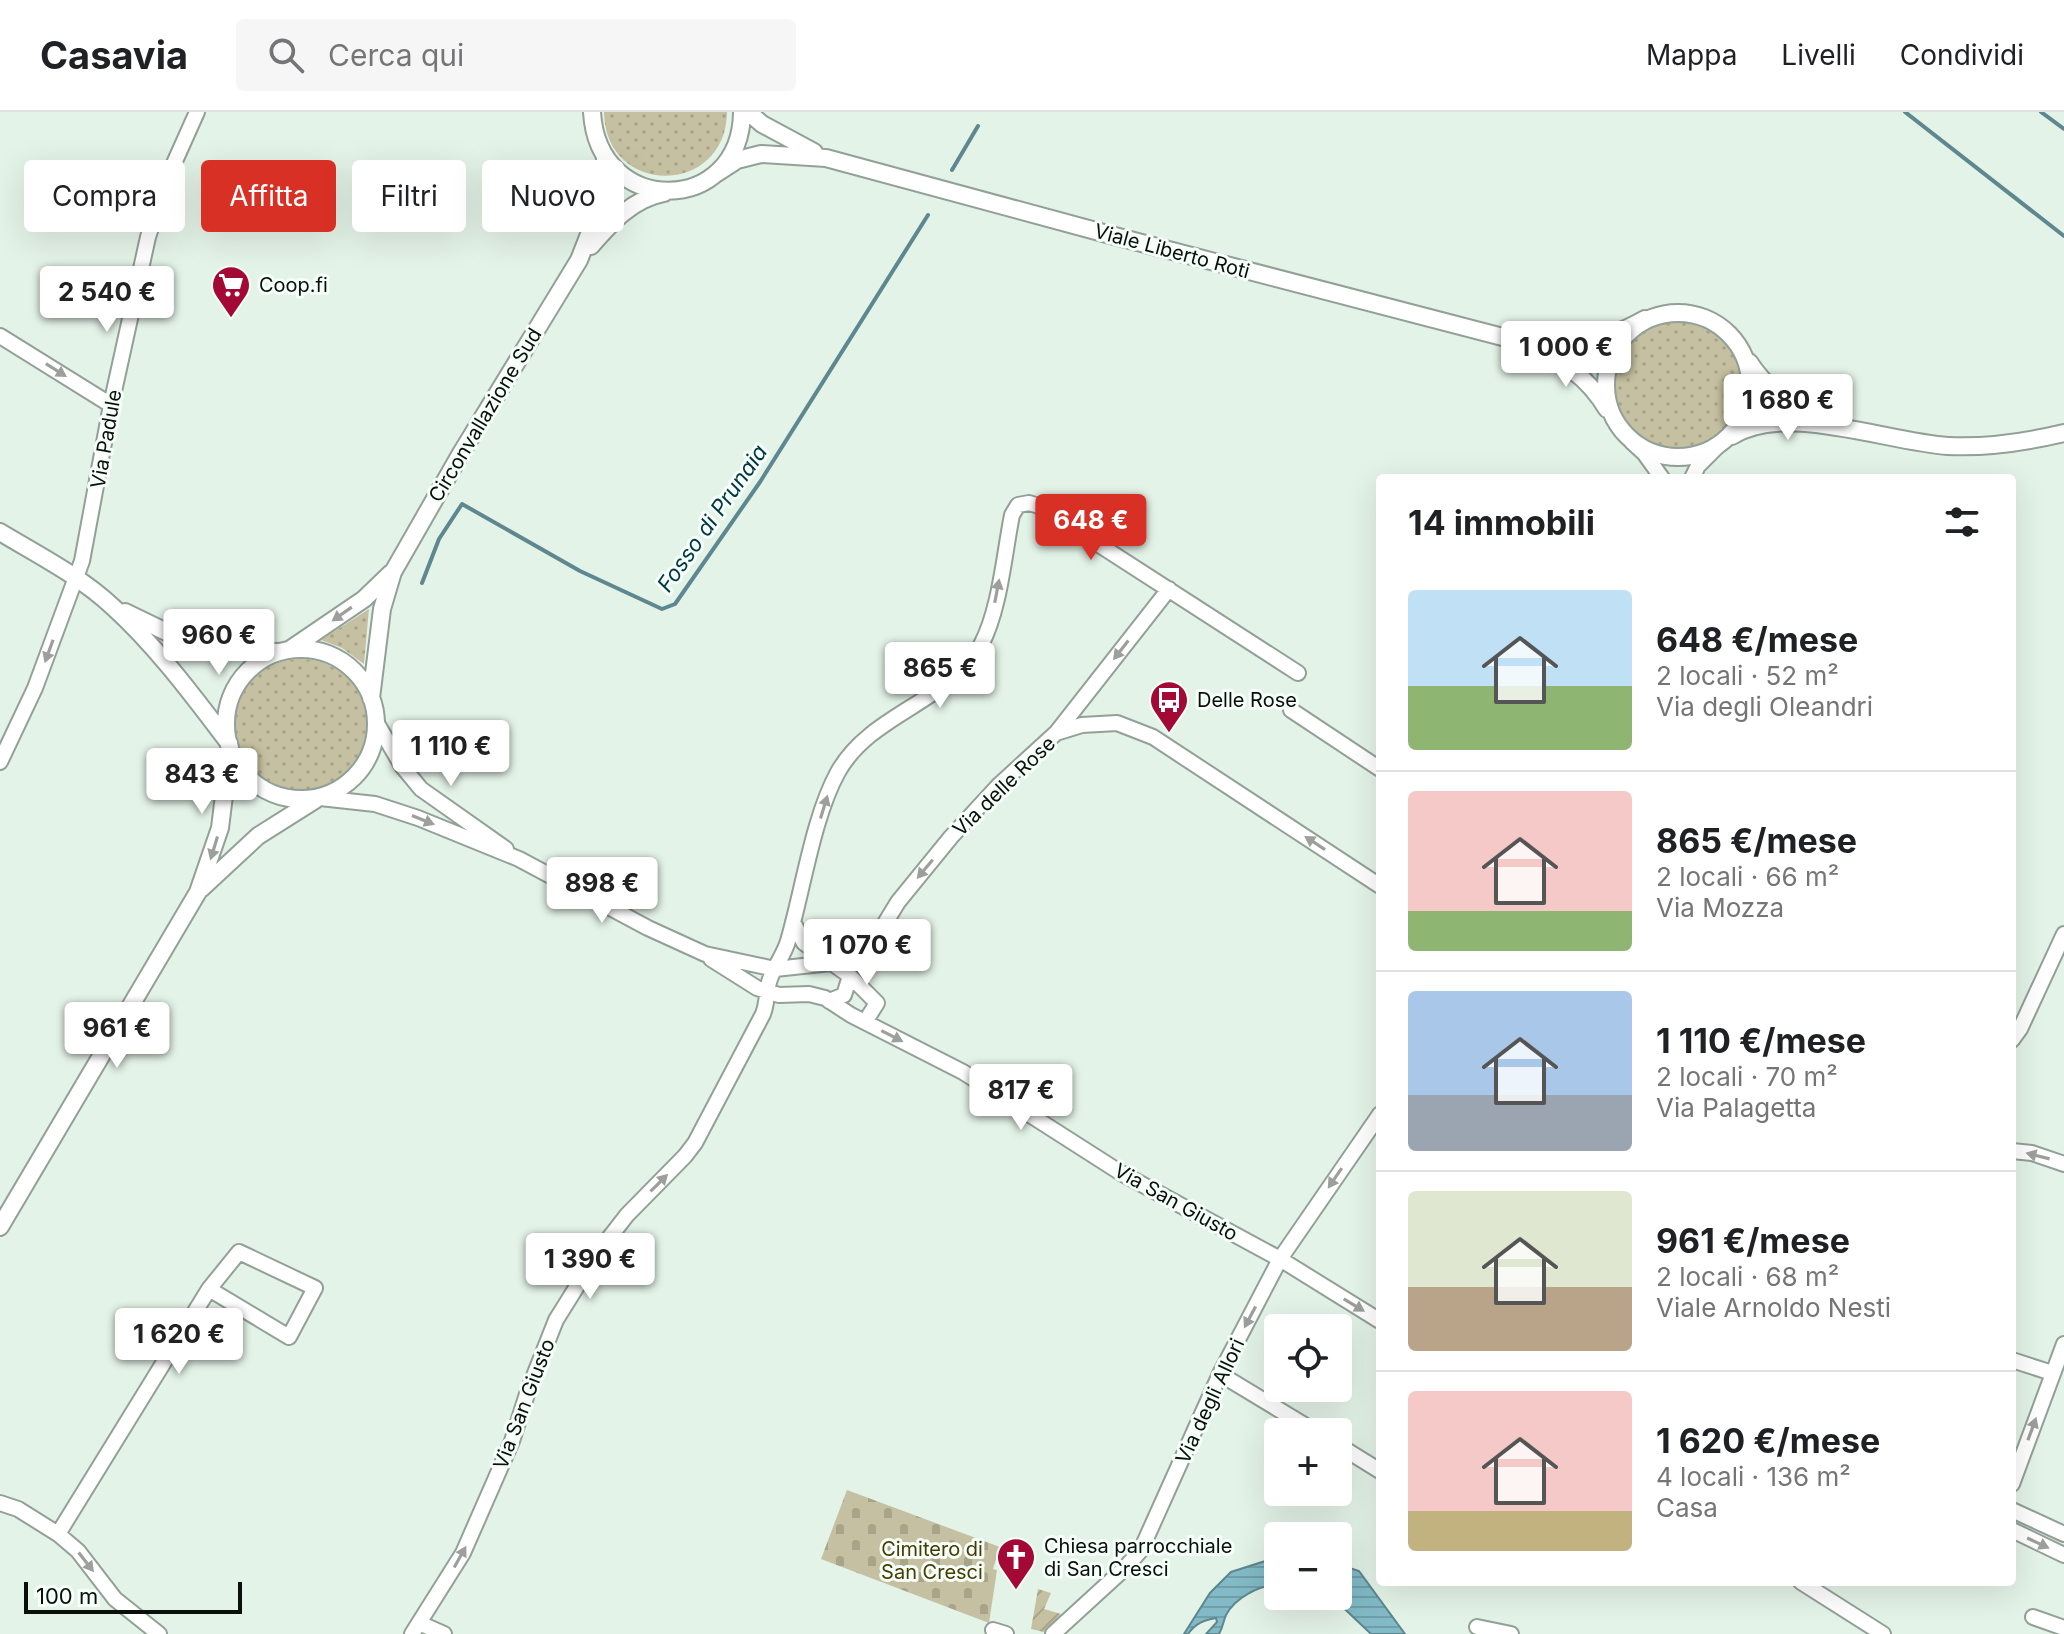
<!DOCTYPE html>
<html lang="it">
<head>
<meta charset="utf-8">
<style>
	:root { --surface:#fff; --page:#f6f6f6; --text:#202124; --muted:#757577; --line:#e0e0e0; --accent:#d93025 }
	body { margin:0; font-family:Inter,sans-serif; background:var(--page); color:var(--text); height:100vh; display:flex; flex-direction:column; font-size:30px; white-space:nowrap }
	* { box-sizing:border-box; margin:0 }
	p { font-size:26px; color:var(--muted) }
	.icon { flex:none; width:44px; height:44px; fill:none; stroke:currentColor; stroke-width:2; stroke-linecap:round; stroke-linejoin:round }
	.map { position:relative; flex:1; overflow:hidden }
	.details { position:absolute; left:1376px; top:362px; width:640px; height:1112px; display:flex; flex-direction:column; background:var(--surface); border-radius:8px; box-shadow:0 8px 32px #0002 }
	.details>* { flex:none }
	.hud { position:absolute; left:24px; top:48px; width:760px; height:72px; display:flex; gap:16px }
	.fabs { position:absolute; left:1264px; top:1202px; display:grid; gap:16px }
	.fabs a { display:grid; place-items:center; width:88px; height:88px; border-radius:8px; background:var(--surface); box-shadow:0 8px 32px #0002; font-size:40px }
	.scale { position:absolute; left:24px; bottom:20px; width:218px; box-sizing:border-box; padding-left:8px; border:4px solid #0a0f0b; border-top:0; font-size:22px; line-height:28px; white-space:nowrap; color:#0a0f0b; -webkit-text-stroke:6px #f5fef8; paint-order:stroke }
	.price { position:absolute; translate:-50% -68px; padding:0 18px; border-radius:8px; background:#fff; color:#222; font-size:26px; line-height:52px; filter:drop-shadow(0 2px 4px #0008) }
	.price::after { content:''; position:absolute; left:50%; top:48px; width:24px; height:18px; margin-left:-12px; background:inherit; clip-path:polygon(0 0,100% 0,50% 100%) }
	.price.current { background:var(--accent); color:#fff }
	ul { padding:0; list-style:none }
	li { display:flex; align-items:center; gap:24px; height:200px; padding:0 32px }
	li+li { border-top:2px solid var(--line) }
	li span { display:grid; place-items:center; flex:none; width:224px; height:160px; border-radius:8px; color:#555 }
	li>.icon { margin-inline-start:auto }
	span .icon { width:96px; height:96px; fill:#fffc; stroke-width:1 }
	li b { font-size:34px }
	h2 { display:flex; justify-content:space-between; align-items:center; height:96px; padding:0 32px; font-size:34px }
	.chip { padding:0 28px; border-radius:8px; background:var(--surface); box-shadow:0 8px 32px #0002; font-size:28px; line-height:72px }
	.chip.current { background:var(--accent); color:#fff }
	header { display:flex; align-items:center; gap:48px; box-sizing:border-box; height:112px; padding:0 40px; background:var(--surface); border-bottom:2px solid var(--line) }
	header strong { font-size:38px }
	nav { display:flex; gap:44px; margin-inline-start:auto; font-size:28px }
	.search { width:560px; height:72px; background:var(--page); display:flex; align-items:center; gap:20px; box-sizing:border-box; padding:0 28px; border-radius:8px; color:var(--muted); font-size:30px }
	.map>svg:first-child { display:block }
</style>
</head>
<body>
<header>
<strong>Casavia</strong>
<div class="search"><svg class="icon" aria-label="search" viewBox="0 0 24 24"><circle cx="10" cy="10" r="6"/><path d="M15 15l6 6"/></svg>Cerca qui</div>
<nav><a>Mappa</a><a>Livelli</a><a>Condividi</a></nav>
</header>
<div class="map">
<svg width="2064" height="1522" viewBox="0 0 2064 1522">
	<defs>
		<pattern id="grass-dots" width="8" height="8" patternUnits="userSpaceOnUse" patternTransform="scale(2)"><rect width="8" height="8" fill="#c5c0a1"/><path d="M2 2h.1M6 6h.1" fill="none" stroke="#a8a489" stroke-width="1.8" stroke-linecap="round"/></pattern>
		<pattern id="cemetery-stones" width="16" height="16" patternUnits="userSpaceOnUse" patternTransform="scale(2)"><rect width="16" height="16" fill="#c5c0a1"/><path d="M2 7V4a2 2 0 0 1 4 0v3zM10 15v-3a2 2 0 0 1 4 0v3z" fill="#a8a489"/></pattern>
		<pattern id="garden-furrows" width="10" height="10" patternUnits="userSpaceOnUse" patternTransform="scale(2)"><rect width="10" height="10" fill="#c5c0a1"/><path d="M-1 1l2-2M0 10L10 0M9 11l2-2" fill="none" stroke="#a8a489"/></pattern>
		<pattern id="water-rules" width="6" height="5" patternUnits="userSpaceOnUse" patternTransform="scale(2)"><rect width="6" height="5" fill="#82bbc7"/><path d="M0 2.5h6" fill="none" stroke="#6fa0aa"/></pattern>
	</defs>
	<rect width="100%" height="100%" fill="#e4f3e8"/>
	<path fill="url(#grass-dots)" d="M604 0H727C726 85 605 85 604 0Z
		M1612 271a65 65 0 1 1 130 0a65 65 0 1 1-130 0Z
		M369 497 364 552 342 536 321 528Z
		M235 613a66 66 0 1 1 132 0a66 66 0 1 1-132 0Z"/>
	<path fill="url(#cemetery-stones)" d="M847 1378 1000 1435 993 1457 997 1458 989 1511 821 1447Z"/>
	<path fill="url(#garden-furrows)" d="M1038 1477 1051 1481 1044 1497 1061 1502 1048 1521 1031 1517Z"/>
	<path fill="url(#water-rules)" stroke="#5e878f" stroke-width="2" d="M1278 1445V1473C1259 1473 1235 1486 1226 1503 1223 1510 1223 1515 1219 1522H1206L1217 1510 1216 1506C1204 1508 1196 1511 1188 1522H1184L1210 1481 1231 1460Z
		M1338 1452 1359 1459 1405 1522H1371L1331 1484H1338Z"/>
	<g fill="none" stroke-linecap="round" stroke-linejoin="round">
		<path stroke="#5e878f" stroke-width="4" d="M1905 0 2064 124
			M2041 0 2064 17
			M952 58 978 14
			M422 471 439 427 462 392 580 459 662 497 675 492 760 370 928 103"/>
		<g stroke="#92a097" stroke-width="18">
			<path id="minor" d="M0 224 111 293
				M1632 330 1644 341 1662 366
				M1692 366 1698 354 1721 331
				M1291 598 1380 657
				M375 608 402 654 421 677 506 737
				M1056 621 1169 477
				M0 650 35 576 82 449 111 293 148 125 167 67 197 0
				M320 686 375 692 418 706 519 747 648 816 705 842 775 857 831 851 870 836 898 790 951 725 998 674 1056 621 1082 613 1117 611 1153 625 1380 774
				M793 810 804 831 850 864 844 883 829 889
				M711 847 757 876 779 883 809 882 825 886 851 903 963 960 1121 1061 1280 1147 1380 1209
				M850 864 877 891 865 910
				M2012 928 2020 917 2064 822
				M2012 1039 2032 1041 2064 1052
				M2012 1248 2052 1261
				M1220 1262 1316 1320
				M1338 1333 1380 1359
				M2012 1372 2064 1232
				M0 1391 18 1397 58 1422 78 1439 115 1487 159 1522
				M2012 1398 2064 1422
				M2012 1418 2064 1443
				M58 1422 209 1177 239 1140 315 1176 289 1225 209 1177
				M1801 1470 1883 1522
				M2033 1505 2064 1516
				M419 1511 444 1522
				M1477 1515 1511 1522
				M993 1518 1006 1522
				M412 1522 463 1441 512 1329 528 1279 556 1208 599 1139 627 1103 685 1044 695 1031 763 902C768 889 766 878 770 867 775 853 784 843 788 829 803 778 813 705 838 660 871 601 950 590 981 533 1000 497 1004 443 1012 403L1018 393 1029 391 1039 394 1298 561
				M1053 1522 1125 1456 1141 1438 1220 1262 1280 1147 1380 1002"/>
		</g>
		<g stroke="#92a097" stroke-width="20">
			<path id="tertiary" d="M592 0C598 106 741 104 742 0
				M748 0 762 12 814 40
				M717 61 737 48 761 42 826 46 1107 122 1518 229C1575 234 1594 235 1645 207
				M591 134C611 111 632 87 664 81
				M1606 273a72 72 0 1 1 144 0a72 72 0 1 1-144 0Z
				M1527 233C1563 251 1585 261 1607 297
				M1749 250C1768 279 1792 295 1824 308
				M1732 324C1784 290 1887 330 1948 334 1988 336 2026 330 2064 321
				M0 420C38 443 80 464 113 495 157 535 193 584 229 631
				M125 500 183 528 207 536 278 540
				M226 612a75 75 0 1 1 150 0a75 75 0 1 1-150 0Z
				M289 538 364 487 391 461
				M371 586 382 497 393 460 460 343 579 148 601 92 605 47
				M201 777 258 724 315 688
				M0 1115 198 780 220 716 230 635"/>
		</g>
		<use href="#minor" stroke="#fff" stroke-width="14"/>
		<use href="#tertiary" stroke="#fff" stroke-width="16"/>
	</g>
	<defs><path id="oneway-solid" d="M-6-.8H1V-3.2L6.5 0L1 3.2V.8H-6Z" transform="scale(2)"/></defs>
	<g fill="#9d9f9d">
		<use href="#oneway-solid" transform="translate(56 258) rotate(32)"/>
		<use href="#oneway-solid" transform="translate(997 479) rotate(-79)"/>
		<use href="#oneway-solid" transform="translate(342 502) rotate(145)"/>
		<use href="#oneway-solid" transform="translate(1121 538) rotate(128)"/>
		<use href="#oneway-solid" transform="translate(49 539) rotate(110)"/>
		<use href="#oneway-solid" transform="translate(824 695) rotate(-73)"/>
		<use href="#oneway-solid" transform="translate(423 708) rotate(22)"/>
		<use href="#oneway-solid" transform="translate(1315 731) rotate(-147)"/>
		<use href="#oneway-solid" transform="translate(214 736) rotate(107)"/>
		<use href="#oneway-solid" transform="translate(925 757) rotate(130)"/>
		<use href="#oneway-solid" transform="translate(892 924) rotate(27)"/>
		<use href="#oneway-solid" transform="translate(2038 1044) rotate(-166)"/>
		<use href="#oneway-solid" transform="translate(1335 1066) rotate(124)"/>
		<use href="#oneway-solid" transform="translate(659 1071) rotate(-45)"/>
		<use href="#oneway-solid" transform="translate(1354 1193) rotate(31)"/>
		<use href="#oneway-solid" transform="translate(1250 1205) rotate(118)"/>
		<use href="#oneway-solid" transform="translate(2032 1317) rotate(-70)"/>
		<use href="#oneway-solid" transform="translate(2038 1431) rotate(25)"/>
		<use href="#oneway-solid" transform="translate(460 1445) rotate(-61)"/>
		<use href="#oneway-solid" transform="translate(86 1450) rotate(52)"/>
	</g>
	<defs>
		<g id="supermarket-pin" transform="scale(2)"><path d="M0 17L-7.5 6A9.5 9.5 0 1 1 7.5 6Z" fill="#a40835" stroke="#f5fef8"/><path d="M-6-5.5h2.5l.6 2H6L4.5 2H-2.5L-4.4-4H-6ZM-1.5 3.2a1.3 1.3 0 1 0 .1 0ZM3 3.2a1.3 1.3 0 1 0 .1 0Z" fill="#fff"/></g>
		<g id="bus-pin" transform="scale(2)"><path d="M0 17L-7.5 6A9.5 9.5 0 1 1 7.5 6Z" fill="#a40835" stroke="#f5fef8"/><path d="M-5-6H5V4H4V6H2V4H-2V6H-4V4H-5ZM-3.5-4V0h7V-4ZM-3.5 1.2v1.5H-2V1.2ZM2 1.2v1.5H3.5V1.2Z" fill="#fff"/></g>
		<g id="church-pin" transform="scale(2)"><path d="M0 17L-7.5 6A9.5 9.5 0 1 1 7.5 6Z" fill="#a40835" stroke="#f5fef8"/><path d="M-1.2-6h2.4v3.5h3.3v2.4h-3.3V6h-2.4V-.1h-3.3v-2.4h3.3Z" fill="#fff"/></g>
	</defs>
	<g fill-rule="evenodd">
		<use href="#supermarket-pin" x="231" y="173"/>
		<use href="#bus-pin" x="1169" y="588"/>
		<use href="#church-pin" x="1016" y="1445"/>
	</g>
	<g text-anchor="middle" stroke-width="6" stroke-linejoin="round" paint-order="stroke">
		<g font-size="20" fill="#0a0f0b" stroke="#f5fef8">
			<text transform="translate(1172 139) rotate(15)" y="7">Viale Liberto Roti</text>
			<text transform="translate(485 303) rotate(-59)" y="7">Circonvallazione Sud</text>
			<text transform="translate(106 327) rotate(-80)" y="7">Via Padule</text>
			<text transform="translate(1004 674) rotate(-44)" y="7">Via delle Rose</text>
			<text transform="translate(1176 1090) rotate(29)" y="7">Via San Giusto</text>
			<text transform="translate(1210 1289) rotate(-65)" y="7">Via degli Allori</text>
			<text transform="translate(524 1292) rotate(-69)" y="7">Via San Giusto</text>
		</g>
		<g font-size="20" fill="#0a0f0b" stroke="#f5fef8" text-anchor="start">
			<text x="259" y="180">Coop.fi</text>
			<text x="1197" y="595">Delle Rose</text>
			<text x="1044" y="1441">Chiesa parrocchiale<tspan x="1044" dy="23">di San Cresci</tspan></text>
		</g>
		<g font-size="20" fill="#453c01" stroke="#f5fef8">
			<text x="932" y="1444">Cimitero di<tspan x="932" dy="23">San Cresci</tspan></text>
		</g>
		<g font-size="22" font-style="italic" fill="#003740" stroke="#f5fef8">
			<text transform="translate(712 406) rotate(-55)" y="8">Fosso di Prunaia</text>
		</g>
	</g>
</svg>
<div class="fabs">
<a><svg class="icon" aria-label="locate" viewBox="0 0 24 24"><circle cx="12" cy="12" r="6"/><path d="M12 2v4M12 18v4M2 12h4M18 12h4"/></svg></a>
<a>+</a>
<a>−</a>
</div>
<div class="scale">100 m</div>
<b class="price" style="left:107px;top:222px">2 540 €</b>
<b class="price" style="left:1566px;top:277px">1 000 €</b>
<b class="price" style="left:1788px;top:330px">1 680 €</b>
<b class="price current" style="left:1091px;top:450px">648 €</b>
<b class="price" style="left:219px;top:565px">960 €</b>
<b class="price" style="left:940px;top:598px">865 €</b>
<b class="price" style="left:451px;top:676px">1 110 €</b>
<b class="price" style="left:202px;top:704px">843 €</b>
<b class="price" style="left:602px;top:813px">898 €</b>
<b class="price" style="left:867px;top:875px">1 070 €</b>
<b class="price" style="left:117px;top:958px">961 €</b>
<b class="price" style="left:1021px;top:1020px">817 €</b>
<b class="price" style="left:590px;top:1189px">1 390 €</b>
<b class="price" style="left:179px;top:1264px">1 620 €</b>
<div class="hud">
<a class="chip">Compra</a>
<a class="chip current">Affitta</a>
<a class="chip">Filtri</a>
<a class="chip">Nuovo</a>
</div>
<section class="details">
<h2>14 immobili<svg class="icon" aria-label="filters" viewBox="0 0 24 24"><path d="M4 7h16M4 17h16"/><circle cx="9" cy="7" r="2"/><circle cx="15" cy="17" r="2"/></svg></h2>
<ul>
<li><span style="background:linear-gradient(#bfe0f5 60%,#8fb573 0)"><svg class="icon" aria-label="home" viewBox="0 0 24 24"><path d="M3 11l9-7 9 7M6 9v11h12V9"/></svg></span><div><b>648 €/mese</b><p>2 locali · 52 m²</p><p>Via degli Oleandri</p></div></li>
<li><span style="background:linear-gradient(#f6c9c9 75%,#8fb573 0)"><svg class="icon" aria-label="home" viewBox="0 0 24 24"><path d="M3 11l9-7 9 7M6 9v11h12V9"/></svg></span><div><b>865 €/mese</b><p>2 locali · 66 m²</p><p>Via Mozza</p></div></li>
<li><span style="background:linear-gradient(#a9c7e8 65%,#9aa5b1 0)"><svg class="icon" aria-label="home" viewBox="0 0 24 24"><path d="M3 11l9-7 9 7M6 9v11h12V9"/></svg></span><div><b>1 110 €/mese</b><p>2 locali · 70 m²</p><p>Via Palagetta</p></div></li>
<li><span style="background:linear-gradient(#dfe7d0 60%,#b9a48a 0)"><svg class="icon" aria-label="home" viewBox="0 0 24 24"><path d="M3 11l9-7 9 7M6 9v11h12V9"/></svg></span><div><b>961 €/mese</b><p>2 locali · 68 m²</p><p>Viale Arnoldo Nesti</p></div></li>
<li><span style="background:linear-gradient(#f6c9c9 75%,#c2b280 0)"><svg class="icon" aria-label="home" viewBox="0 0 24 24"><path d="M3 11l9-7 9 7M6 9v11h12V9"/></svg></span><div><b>1 620 €/mese</b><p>4 locali · 136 m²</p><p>Casa</p></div></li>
</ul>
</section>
</div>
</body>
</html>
